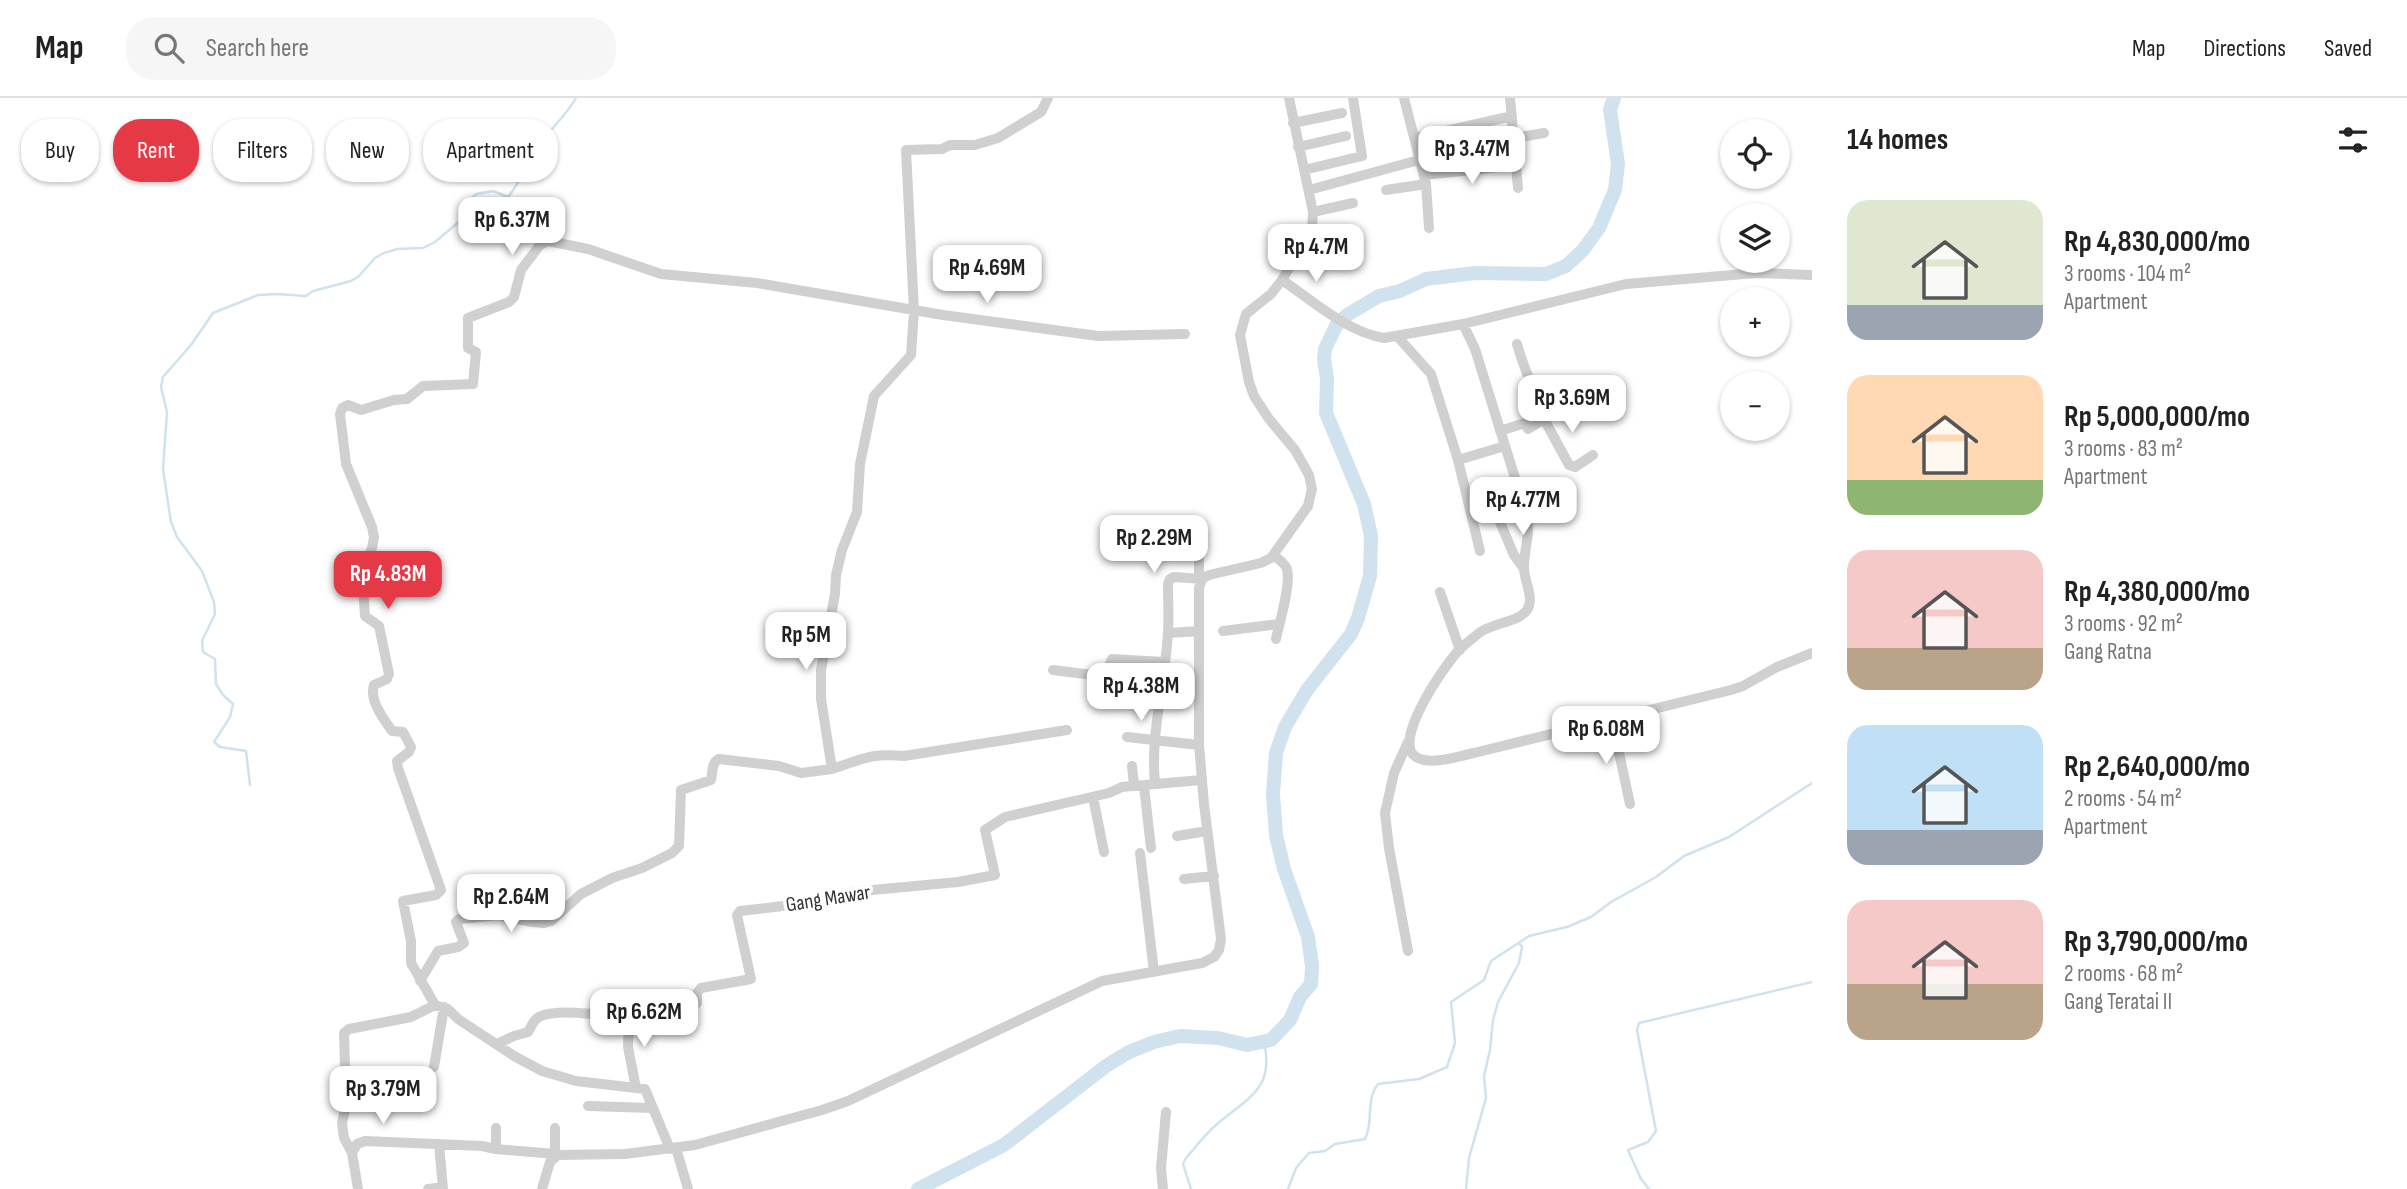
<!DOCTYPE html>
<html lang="en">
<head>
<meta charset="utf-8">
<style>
	:root { --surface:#fff; --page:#f6f6f6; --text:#222; --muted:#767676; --line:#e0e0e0; --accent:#e63946 }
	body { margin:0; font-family:"Sofia Sans Condensed",sans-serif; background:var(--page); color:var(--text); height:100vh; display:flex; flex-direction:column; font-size:26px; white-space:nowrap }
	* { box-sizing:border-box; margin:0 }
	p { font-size:23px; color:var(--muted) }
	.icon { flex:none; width:38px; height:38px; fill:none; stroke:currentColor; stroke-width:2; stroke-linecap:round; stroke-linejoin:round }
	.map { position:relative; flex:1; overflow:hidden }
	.panel { display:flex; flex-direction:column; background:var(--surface); width:595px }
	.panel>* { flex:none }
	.banner { position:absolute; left:21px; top:21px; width:665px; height:63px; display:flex; gap:14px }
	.buttons { position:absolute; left:1720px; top:21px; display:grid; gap:14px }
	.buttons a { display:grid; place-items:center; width:70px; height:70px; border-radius:50%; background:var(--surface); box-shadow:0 2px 5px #0004; font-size:35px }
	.price { position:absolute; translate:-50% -60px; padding:0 16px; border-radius:14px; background:#fff; color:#222; font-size:23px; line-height:46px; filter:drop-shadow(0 2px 4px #0008) }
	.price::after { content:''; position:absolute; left:50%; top:42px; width:21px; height:16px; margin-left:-10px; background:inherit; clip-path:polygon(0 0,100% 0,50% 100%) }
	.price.active { background:var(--accent); color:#fff }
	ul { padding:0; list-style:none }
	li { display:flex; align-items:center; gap:21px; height:175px; padding:0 35px }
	li span { display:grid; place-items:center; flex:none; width:196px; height:140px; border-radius:21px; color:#555 }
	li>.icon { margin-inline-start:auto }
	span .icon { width:84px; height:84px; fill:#fffc; stroke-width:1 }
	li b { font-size:30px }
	h2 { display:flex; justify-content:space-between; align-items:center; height:84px; padding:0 35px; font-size:30px }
	.tag { padding:0 24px; border-radius:28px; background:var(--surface); box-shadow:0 2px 5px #0004; font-size:24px; line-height:63px }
	.tag.active { background:var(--accent); color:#fff }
	header { display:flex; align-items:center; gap:42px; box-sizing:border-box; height:98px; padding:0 35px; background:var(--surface); border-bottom:2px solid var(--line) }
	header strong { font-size:33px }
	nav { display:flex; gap:38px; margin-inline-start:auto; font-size:24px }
	.search { width:490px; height:63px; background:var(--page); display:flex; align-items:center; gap:18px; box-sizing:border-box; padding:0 24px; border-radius:28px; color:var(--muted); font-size:26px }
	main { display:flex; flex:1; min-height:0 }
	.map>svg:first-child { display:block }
</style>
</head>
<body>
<header>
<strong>Map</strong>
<div class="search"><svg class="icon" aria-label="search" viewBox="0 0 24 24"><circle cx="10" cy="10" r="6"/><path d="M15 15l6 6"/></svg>Search here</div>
<nav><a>Map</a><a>Directions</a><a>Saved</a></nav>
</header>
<main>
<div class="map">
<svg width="1812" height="1091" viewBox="0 0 1812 1091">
	<rect width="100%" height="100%" fill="#fff"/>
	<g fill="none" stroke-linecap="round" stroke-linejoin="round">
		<path stroke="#cfe2ee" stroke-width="2.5" d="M250 687 246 653 220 649 214 644 230 619 233 606 223 597 216 586 215 561 203 554 202 543 215 516 214 504 202 473 177 439 171 424 163 371 167 314 161 289 163 279 191 247 213 215 258 197 278 196 306 198 313 193 351 183 358 179 375 160 384 155 397 151 423 150 435 144 461 122 471 101 476 96 493 93 508 99C522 82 527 65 539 47 551 30 566 18 576 0
			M1191 1091 1183 1066 1186 1060C1196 1049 1205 1036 1216 1027 1247 1000 1275 992 1264 944
			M1288 1091 1296 1070 1309 1055 1325 1053 1335 1046 1365 1041C1374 1024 1365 1003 1378 986L1419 981 1447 969 1455 945 1451 904 1484 882 1491 863 1529 838 1567 829 1591 819 1611 804 1656 779 1684 758 1729 739 1812 685
			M1466 1091 1469 1060 1486 1000 1484 978 1490 952 1493 922 1498 904 1519 865 1522 849 1519 845
			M1649 1091 1641 1081 1628 1052 1648 1044 1656 1033 1637 932 1639 925 1812 884"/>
		<path stroke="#cfe2ee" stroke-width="14" d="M918 1091 1004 1047 1106 968 1129 954 1154 944 1180 938 1218 940 1247 947 1271 942 1290 922 1300 899 1311 886 1312 868 1308 839 1284 771 1276 737 1273 696 1276 655 1285 629 1307 592 1351 536 1358 520 1370 478 1371 438 1364 406 1326 315 1327 281 1324 261 1325 251 1336 228 1347 217 1379 198 1400 193 1426 181 1475 175 1546 176 1566 168 1583 152 1599 130 1615 92 1618 66 1610 12 1614 0"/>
		<path stroke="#d0d0d0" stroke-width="10" d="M1404 0 1426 86 1429 130
			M1510 0 1518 90
			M1293 25 1342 15
			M1415 40 1512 18
			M1514 40 1544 35
			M1298 49 1346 38
			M1304 72 1362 58 1353 0
			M1424 77 1517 67
			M1309 92 1419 62
			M1386 92 1426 86
			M1313 114 1353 105
			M1282 182C1313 203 1347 234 1384 240L1463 226 1475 251 1525 412C1532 437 1524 447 1524 470 1524 483 1535 501 1527 512 1519 524 1492 525 1479 535 1473 540 1465 546 1459 552 1445 567 1391 644 1416 659 1431 668 1459 658 1474 655L1731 592 1743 588 1777 569 1812 555
			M1463 226 1626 186 1756 175 1812 177
			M1397 238 1431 276 1458 362 1480 453
			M1566 309 1544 321 1569 367 1575 369 1593 357
			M1500 333 1525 325 1528 331 1544 321C1536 296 1524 272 1517 246
			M1458 362 1505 348
			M1499 422 1514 457 1524 471
			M1199 447V480
			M1274 457C1277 460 1284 465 1286 469 1293 481 1279 526 1276 541
			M1440 494 1460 552
			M1223 533 1279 526
			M1168 535 1199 533
			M1053 572 1101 578 1106 575 1112 561 1164 564
			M1612 622 1630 706
			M1127 639 1199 647
			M1132 668 1134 687
			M832 671C864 661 869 655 904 658L1067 632
			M1155 686C1150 636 1165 585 1168 535 1169 518 1168 502 1168 486L1170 481 1174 479 1202 481
			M1144 688 1151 750
			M1093 699 1104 754
			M1177 738 1207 733
			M1140 755 1154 874
			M1184 781 1214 778
			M1408 853 1389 750 1385 715 1394 675 1408 644
			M420 883 438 853 458 849 464 845 456 824 459 821 499 817 532 824 544 825 551 823 581 796 612 780 642 770 672 755 679 748 681 692 711 682C713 673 711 665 719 661L779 668 801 675 832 671 821 601V572L835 496 836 477 842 452 857 414 860 366 874 298 911 257 914 213 906 52 942 51 950 47H975L998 40 1041 14 1048 0
			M629 916 628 949 636 990
			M497 946 514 938 528 934C532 928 533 921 541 918 563 911 589 917 611 917 639 917 671 913 697 905V895L701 890 751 881 737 817 740 813 783 808 862 793 958 784 995 777 985 732 1005 719 1109 695 1122 689 1201 682
			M434 969 444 909
			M588 1008 652 1010
			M496 1030V1051
			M439 1046 443 1091
			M676 1050 688 1091
			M670 1051 645 991 576 983 542 973 514 958 458 921 448 911 435 907 411 865V843L403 803 436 797 441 792 398 670 397 663 409 654 411 649 403 634 392 633C383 620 369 602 374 587L387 581 389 576 379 528 365 518 362 474 372 450 374 439 372 429 346 366 340 316 342 310 348 307 361 312 394 302 407 301 423 288 473 286 476 254 468 250V220L509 204 514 199 521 172 540 147 548 143 588 151 661 176 757 185 943 217 1098 238 1185 236
			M352 1055 357 1046 365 1043 482 1048 496 1051 555 1056
			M555 1059V1030
			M358 1091 352 1055 344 1040 342 1025 346 1007 344 935 349 931 411 919 435 907
			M428 1091 443 1089
			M542 1091 550 1064 558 1057 625 1056 695 1047 822 1012 848 1003 1102 883 1202 865 1214 859 1219 852 1221 841 1204 706 1199 647V490L1202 481 1209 477 1261 465 1271 460 1308 408 1312 391 1309 377 1295 352 1269 321 1254 298 1249 284 1240 237 1246 216 1271 196 1282 182 1312 131 1313 114 1289 0
			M1163 1091 1161 1070 1166 1014"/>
	</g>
	<g text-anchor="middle" stroke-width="7" stroke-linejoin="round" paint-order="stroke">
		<g font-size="21" fill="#333" stroke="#fff">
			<text transform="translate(828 800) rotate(-9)" y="7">Gang Mawar</text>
		</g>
	</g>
</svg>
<div class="buttons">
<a><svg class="icon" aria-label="locate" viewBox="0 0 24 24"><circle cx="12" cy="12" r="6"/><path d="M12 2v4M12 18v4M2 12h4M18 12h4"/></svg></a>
<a><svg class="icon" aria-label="layers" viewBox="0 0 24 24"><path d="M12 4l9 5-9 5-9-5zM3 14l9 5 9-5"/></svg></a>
<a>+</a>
<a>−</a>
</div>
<b class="price" style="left:1472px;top:88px">Rp 3.47M</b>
<b class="price" style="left:512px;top:159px">Rp 6.37M</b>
<b class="price" style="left:1316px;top:186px">Rp 4.7M</b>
<b class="price" style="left:987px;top:207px">Rp 4.69M</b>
<b class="price" style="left:1572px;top:337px">Rp 3.69M</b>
<b class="price" style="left:1523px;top:439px">Rp 4.77M</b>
<b class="price" style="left:1154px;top:477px">Rp 2.29M</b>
<b class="price active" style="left:388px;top:513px">Rp 4.83M</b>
<b class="price" style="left:806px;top:574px">Rp 5M</b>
<b class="price" style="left:1141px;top:625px">Rp 4.38M</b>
<b class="price" style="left:1606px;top:668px">Rp 6.08M</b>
<b class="price" style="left:511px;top:836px">Rp 2.64M</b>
<b class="price" style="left:644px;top:951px">Rp 6.62M</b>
<b class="price" style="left:383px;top:1028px">Rp 3.79M</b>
<div class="banner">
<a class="tag">Buy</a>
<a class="tag active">Rent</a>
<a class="tag">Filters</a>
<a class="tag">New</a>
<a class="tag">Apartment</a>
</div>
</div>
<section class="panel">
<h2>14 homes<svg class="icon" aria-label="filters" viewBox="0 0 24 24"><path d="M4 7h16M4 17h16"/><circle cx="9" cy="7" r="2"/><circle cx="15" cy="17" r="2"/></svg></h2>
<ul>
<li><span style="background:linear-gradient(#dfe7d0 75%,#9aa5b1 0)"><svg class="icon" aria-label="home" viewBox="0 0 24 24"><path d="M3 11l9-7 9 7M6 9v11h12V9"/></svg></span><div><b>Rp 4,830,000/mo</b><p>3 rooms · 104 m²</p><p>Apartment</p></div></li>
<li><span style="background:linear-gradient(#ffd9b3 75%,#8fb573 0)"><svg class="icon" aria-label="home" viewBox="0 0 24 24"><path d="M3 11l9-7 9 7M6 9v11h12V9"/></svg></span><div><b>Rp 5,000,000/mo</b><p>3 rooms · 83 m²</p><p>Apartment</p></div></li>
<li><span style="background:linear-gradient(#f6c9c9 70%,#b9a48a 0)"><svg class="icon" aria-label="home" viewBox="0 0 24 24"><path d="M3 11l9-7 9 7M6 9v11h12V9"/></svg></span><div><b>Rp 4,380,000/mo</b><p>3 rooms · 92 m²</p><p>Gang Ratna</p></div></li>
<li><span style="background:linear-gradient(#bfe0f5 75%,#9aa5b1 0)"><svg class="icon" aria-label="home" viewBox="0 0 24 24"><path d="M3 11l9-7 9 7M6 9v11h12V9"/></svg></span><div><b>Rp 2,640,000/mo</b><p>2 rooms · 54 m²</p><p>Apartment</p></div></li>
<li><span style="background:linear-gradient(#f6c9c9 60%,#b9a48a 0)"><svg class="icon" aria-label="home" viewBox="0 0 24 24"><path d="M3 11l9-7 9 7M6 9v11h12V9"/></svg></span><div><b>Rp 3,790,000/mo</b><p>2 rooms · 68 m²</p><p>Gang Teratai II</p></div></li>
</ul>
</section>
</main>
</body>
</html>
